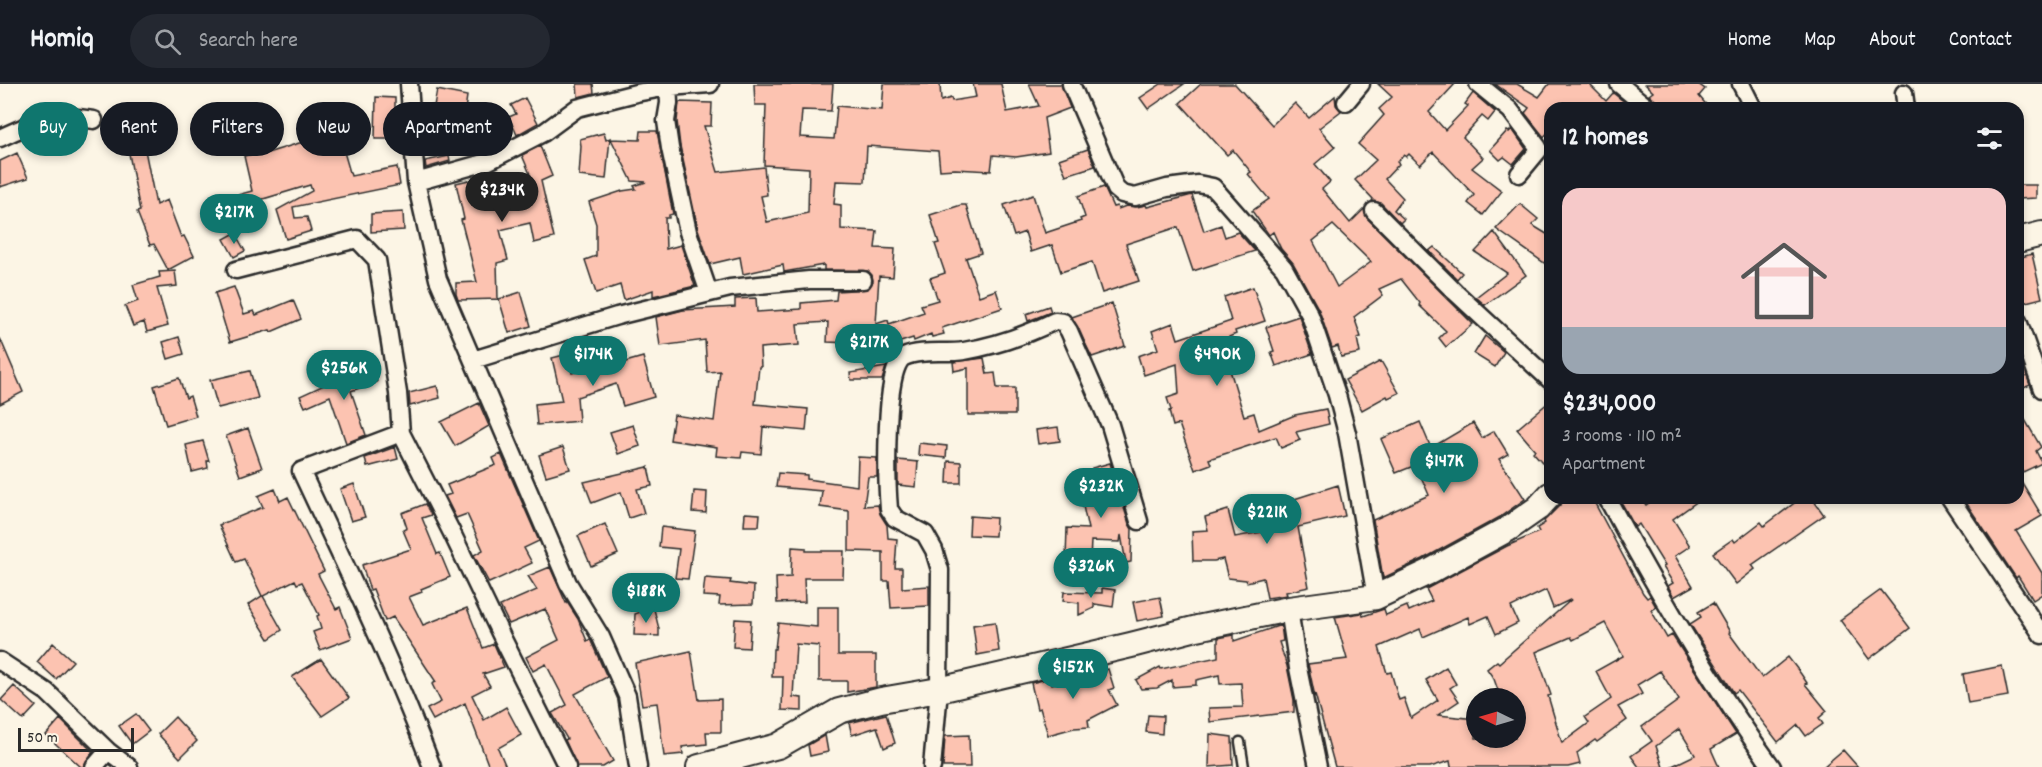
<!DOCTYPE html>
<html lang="en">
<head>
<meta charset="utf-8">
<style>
	:root { --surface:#171b24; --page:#242831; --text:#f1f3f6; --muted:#9ea1a6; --line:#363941; --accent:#0f766e }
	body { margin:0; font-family:Dekko,sans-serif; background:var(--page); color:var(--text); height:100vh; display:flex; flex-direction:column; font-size:22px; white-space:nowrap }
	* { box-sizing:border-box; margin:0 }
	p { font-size:20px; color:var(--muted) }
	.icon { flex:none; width:33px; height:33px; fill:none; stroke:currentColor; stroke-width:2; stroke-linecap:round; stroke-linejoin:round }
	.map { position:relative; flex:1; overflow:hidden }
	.panel { position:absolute; left:1544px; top:18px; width:480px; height:402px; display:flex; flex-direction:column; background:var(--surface); border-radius:18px; box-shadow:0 3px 9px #0003 }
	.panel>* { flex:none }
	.guide { position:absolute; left:18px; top:18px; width:570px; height:54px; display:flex; gap:12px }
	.needle { width:39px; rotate:275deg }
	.fabs { position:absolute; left:1466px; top:604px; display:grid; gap:12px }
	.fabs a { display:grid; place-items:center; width:60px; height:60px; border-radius:50%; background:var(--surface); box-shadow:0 3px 9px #0003; font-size:30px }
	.scale { position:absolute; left:18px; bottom:15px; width:116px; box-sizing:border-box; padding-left:6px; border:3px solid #2b2b2b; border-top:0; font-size:16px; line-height:21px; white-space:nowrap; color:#2b2b2b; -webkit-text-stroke:4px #fcf5e5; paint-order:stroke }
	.price { position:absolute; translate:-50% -51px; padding:0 14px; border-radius:21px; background:var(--accent); color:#fff; font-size:20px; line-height:39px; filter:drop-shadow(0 2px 3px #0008) }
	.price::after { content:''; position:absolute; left:50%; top:36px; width:18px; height:14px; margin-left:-9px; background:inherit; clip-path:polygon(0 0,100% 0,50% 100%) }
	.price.current { background:#222; color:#fff }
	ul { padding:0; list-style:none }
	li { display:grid; align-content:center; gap:12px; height:318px; padding:0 18px }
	li span { display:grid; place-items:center; height:186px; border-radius:18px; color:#555 }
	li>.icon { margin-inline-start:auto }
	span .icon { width:108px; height:108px; fill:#fffc; stroke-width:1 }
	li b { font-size:26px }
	h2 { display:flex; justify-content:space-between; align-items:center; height:72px; padding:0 18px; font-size:26px }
	.chip { padding:0 21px; border-radius:27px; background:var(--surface); box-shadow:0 3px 9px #0003; font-size:21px; line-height:54px }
	.chip.current { background:var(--accent); color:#fff }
	header { display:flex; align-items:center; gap:36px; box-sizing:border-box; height:84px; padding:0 30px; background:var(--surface); border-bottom:2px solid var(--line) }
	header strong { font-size:28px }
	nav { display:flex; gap:33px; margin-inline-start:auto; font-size:21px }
	.search { width:420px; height:54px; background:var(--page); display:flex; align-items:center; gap:15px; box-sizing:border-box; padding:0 21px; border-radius:33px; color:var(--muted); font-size:22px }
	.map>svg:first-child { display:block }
</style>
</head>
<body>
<header>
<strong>Homiq</strong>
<div class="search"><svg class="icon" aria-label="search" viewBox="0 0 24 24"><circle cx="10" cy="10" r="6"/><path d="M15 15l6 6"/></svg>Search here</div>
<nav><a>Home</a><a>Map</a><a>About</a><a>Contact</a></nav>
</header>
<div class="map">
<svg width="2042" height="683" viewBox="0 0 2042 683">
	<rect width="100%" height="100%" fill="#fcf5e5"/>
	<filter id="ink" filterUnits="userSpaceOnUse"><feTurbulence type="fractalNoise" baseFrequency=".0167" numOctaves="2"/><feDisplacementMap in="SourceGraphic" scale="12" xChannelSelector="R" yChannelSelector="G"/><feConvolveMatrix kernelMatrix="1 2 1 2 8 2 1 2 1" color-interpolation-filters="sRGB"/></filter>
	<g filter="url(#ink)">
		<path fill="#fcc3b1" stroke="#2b2b2b" stroke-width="1.5" fill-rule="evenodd" d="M577 0H593L594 9 578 13Z
			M754 0H833L831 27 802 26 800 53 834 55 837 22 882 26 884 0H940L941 17 951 14 952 17 976 13 973 0H1001L1007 28 1039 22 1029 0H1061L1070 24 1044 34 1049 68 1016 73 993 71 991 87 955 85 940 86 938 67 867 62 865 98 836 97 834 120 841 121V145L877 147 875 164 895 165 893 193 879 192 876 240 888 236 889 240 924 228 921 221 938 216 930 194 945 189 935 160 939 159 930 131 961 121H966L981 169 966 174 979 212 996 206 1002 224 942 244 944 250 932 253 931 250 914 257 913 254 891 261V267L869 274V265L850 267V259L827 258 828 238 797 240 799 261 760 264 761 283H759L755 320 808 325 806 347 763 343 761 370 742 368 741 374 716 372 717 363 670 356 674 331 714 337 720 287 707 288 705 256 660 262 656 233 683 226 735 223V215L756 214 757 228 801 225V219L836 216 837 207 868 205 873 197 872 191 868 187 824 186V181L784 188 783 181 743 190 740 173 710 180 698 145 680 62 677 37 679 18 712 19 711 42H704L718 88 764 83 767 111 761 112 767 138 808 129 809 84 764 81 766 21H755Z
			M1161 0H1184L1148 25 1140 14Z
			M1201 0H1235L1272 41 1295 19 1309 34 1335 12 1336 21 1341 27 1319 44 1335 63 1315 80 1330 98 1322 105 1350 139 1364 125 1367 134 1473 240 1446 263 1439 254 1446 247 1419 221 1420 219 1401 195 1379 205 1383 211 1354 233 1361 253 1357 254 1360 269 1341 273 1338 262 1332 264 1319 226 1293 179 1281 165 1273 148 1269 151 1252 127 1269 115 1248 90 1251 88 1233 66 1227 71 1180 19ZM1333 141 1371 178 1337 203 1313 157Z
			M1378 0H1455L1429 28 1445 46 1468 22 1465 20 1473 9 1495 28 1488 37 1482 32 1463 53 1483 74 1472 84 1502 107 1483 131 1468 119 1474 111 1433 68 1420 81 1409 70 1406 73 1404 71 1397 78 1399 80 1385 95 1403 114 1394 126 1404 135 1400 139 1381 119 1372 117 1373 115 1355 96 1376 76 1358 60 1384 31 1379 25 1392 13Z
			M1495 0H1517L1539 13 1549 0H1589L1606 17 1613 9 1632 24H1550V46L1544 53 1525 29 1529 24Z
			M1645 0H1698L1705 5 1699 12 1709 24H1658L1655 16 1649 11 1653 8Z
			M437 6 467 12 465 26H467V30L487 29 488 50H459V57L428 59 427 40 429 21 434 22Z
			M376 13 395 14V26H393L394 55H375Z
			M525 14 538 39 517 51 509 33 516 30 511 21Z
			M1512 45 1526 65 1513 80 1504 73 1500 76 1490 66 1507 47 1509 48Z
			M338 47 351 92 397 83 400 101 293 123 295 134 307 133 311 147 286 155 277 126 312 107 310 101 230 125 227 114 252 107 244 72 263 68 264 70Z
			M641 47H657L673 130 669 131V134H665L666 165 681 161 695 202 653 212V206L624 216 620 201 596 209 585 176 596 172V140L589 118 622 107 636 105 634 102 646 98 632 97 611 55 640 56Z
			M604 49 606 56 610 54 606 95 579 92 581 62 580 55Z
			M145 54 148 65 145 66 156 121 167 116 181 153 184 152 194 172 168 186 154 160 150 161 137 128 140 127 127 59Z
			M540 62 552 92 541 97 554 154 534 159 530 139 500 146 508 176 497 179 498 215 458 216 456 210V199L477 198 461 136 464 135 456 99 469 96 472 110 494 105 530 90 522 71Z
			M1088 65 1095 82 1066 91 1059 75Z
			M17 69 28 94 0 103V77Z
			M449 72 450 77 426 84 425 77Z
			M2018 101H2036V114L2018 115Z
			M1104 103 1113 123 1117 122 1118 125 1126 122 1137 123 1146 121 1147 123 1192 111 1204 147 1221 141 1225 153 1238 148 1255 167 1193 187 1178 143 1126 160 1139 197 1102 209 1092 178 1061 188 1052 161 1031 168 1025 148 1014 152 1004 121 1033 111 1045 149 1081 137 1080 135 1085 133 1078 112Z
			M1520 120 1538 135 1532 141 1550 152V183L1496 145Z
			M403 128 404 146 371 148V130Z
			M1494 148 1526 191 1485 221 1476 213 1507 189 1475 168Z
			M235 149 245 167 234 173 224 155Z
			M1434 163 1462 189 1457 195 1429 167Z
			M2032 170 2042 214 2018 220V174Z
			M175 187 177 202 157 204 168 242 147 248 144 238 133 242 125 222 138 217 133 201 160 193 159 188Z
			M234 203 244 230 254 227 256 231 293 216 301 235 271 248 270 246 230 258 215 209Z
			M1253 203 1265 237 1235 247 1236 250 1229 253 1239 283 1230 286 1244 332 1254 329 1259 346 1295 331 1326 325 1329 340 1296 348 1300 356 1281 364 1276 353 1209 375 1211 380 1195 386 1179 340 1173 342 1169 327 1171 326 1167 314 1179 310 1177 280 1144 291 1138 272 1158 265 1152 247 1173 239 1178 255 1231 237 1224 213Z
			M521 208 531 242 509 249 499 215Z
			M1112 219 1125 262 1092 273 1072 233Z
			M1049 222 1051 228 1028 237 1026 230Z
			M1299 232 1312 270 1276 282 1271 268 1274 267 1266 243Z
			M1485 252 1504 268 1495 283 1474 270Z
			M179 253 184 270 168 275 163 258Z
			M0 254 23 308 0 320Z
			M2018 267 2030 301 2018 307Z
			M568 270 572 289 607 278 608 283 643 273 654 313 623 322 616 300 577 313 579 337 537 341 535 320 562 317 552 274Z
			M984 274 987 290 995 289 997 304H1015V331H968V284L954 287 953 278Z
			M1381 277 1399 309 1388 314 1387 312 1362 326 1345 296Z
			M886 283 882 296H851L850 289Z
			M373 284 377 298 351 307 366 351 346 359 330 312 305 323 300 312 350 289 351 292Z
			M250 287 258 314 218 324 210 296Z
			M179 294 186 314 190 312 196 332 166 341 154 302Z
			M437 302 440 314 410 322 409 309Z
			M1550 317V387L1533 368 1535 366 1517 345Z
			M479 319 489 342 455 362 441 338Z
			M2018 324 2041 363 2036 367 2042 379 2023 388 2018 375Z
			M1420 338 1431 364 1473 339 1482 354 1494 347 1508 370 1499 375 1525 415 1500 433 1423 475 1383 494 1373 436 1429 411 1416 381 1396 389 1381 355Z
			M633 341 640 362 618 370 610 348Z
			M1058 343 1060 357 1038 360 1036 346Z
			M248 344 262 384 240 392 226 352Z
			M203 357 209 377H207L208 384 192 388 186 361Z
			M919 359 947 362 946 374 918 371Z
			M395 363 398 375 367 383 365 374Z
			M563 363 570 385 546 392 539 371Z
			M501 370 539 457 524 464 532 479 489 499 474 471 483 466 467 430 456 434 445 412 451 410 447 401 496 381 493 374Z
			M858 373 877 374V393H868L864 422 878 421 880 430 887 441 888 454 897 455 895 484H902V504L929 502V522L891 524 889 497H883V468L849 467V427L820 423 822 407 776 403 778 389 807 391V395L857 402Z
			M898 376 918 378 916 403 898 401Z
			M948 377 961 378V399H947Z
			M1110 379 1129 440 1132 445 1131 478 1126 479 1121 451 1120 458 1091 457 1090 476 1066 475 1067 444 1088 445 1081 413 1100 409 1092 384Z
			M648 383 652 402 637 405 644 429 629 434 621 408 592 419 584 398Z
			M2018 392 2042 432 2016 447 2042 489V510L2033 516 2018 492 2016 494 1963 414H2018Z
			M354 400 365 433 351 437 340 405Z
			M1338 401 1345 432 1298 443 1309 503 1286 508 1287 511 1267 514 1263 494 1247 498 1246 496 1228 494 1223 475 1214 477H1193L1192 447 1208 446 1205 433 1228 426 1235 453 1296 442 1288 417Z
			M275 405 280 417 288 413 324 487 318 490 336 525 340 523 352 554 320 566 313 548 321 545 317 532 319 531 302 498 297 500 295 496 263 512 282 546 269 555 248 521 262 512 244 475 236 478 219 441 263 423 258 412Z
			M694 407 707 408 706 429 692 428Z
			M1564 414H1592L1643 509 1647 514 1650 512 1656 523 1651 526 1667 554 1672 551 1736 650 1711 665 1719 683H1670L1695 671 1679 645 1656 662 1663 683H1639L1631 672 1652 657 1642 643 1679 616 1660 587 1637 601 1642 610 1618 623 1627 636 1597 658 1595 656 1577 669 1580 680 1568 683H1451L1450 677 1430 683H1335L1315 610V613L1308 580 1347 575 1335 533 1362 529 1363 532 1384 525 1386 531 1407 522 1409 527 1432 517 1426 505 1507 462 1539 448 1537 444 1545 439 1544 437 1560 421ZM1546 506 1553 524 1572 515 1499 579 1497 577 1487 585 1494 595 1501 615H1515V654H1476V635L1438 631 1459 617 1450 604 1456 600 1446 583 1426 596 1438 616 1411 634 1404 614 1399 616 1391 588 1387 589 1379 563 1420 545 1423 553 1468 533 1470 540 1488 532 1496 550 1518 539 1511 523ZM1605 539 1623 572 1596 587 1611 615 1585 633 1589 639 1562 659 1548 612 1551 611 1536 568 1571 553 1573 556Z
			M1619 414H1641L1646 421 1656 414H1702L1673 435 1690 462 1675 472 1693 502 1674 513 1668 502 1673 499 1663 483 1665 482 1639 440 1635 443Z
			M1801 414H1812L1824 431 1752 481 1755 485 1736 500 1713 469 1733 455 1735 458 1761 438 1764 442Z
			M425 420 431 431 422 434 437 470 440 469 450 493 421 505 422 508 409 513 423 541 467 524 483 564 494 560 504 583 483 590 490 602 472 611 484 636 506 623 521 651 498 664 506 683H489L465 619 433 636 427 625 441 618 432 600 436 598 393 533 385 537 373 505 370 506 362 481 411 465 403 446 407 444 402 429Z
			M745 429 760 430 759 442H744Z
			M970 432 996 434 995 452 969 451Z
			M605 440 618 470 591 482 578 452Z
			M661 443 695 447 688 495 675 494 679 465 659 463Z
			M792 463 806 464V467H844L843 494H804L805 518 777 519 776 494 791 493Z
			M550 483 566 519 567 518 578 535 587 557 590 555 607 593 575 610 613 677 603 683H577L565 656 567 655 552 629 567 621 546 580 533 587 526 573 559 556 545 525 509 540 500 522 537 506 528 492Z
			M705 494 731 496 730 499 754 502 753 520 719 521 720 513 703 512Z
			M1102 504 1115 506 1113 523 1094 520V524L1079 531V519L1063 517 1064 508 1102 509Z
			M1881 506 1910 544 1869 575 1840 536Z
			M1160 513 1164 532 1137 537 1133 518Z
			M1713 519 1730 548 1729 549 1762 594 1788 573 1801 590 1807 599 1805 600 1827 627 1819 634 1823 640 1806 652 1798 641 1778 658 1738 606 1734 609 1690 540 1701 533 1698 528Z
			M817 523H838V571H876V603L847 608V597H819V562L796 560 793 613 802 614V627L782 626 783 593H772L773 565H775L778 539 817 543Z
			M648 525H654L659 545V552L634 551 635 530Z
			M735 535 751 536 749 564 733 563Z
			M995 538 999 567 977 571 973 541Z
			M1281 541 1283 557 1279 558 1287 582 1294 616V628L1210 638 1209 624 1243 623 1241 599 1220 600 1219 591 1196 596V601L1172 603V596L1157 604 1141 605 1136 596 1160 583 1161 585 1218 573V554L1234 551V557Z
			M53 559 73 577 56 595 37 578Z
			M691 567 699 616 721 615V648H706L707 660 682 663 683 670 664 672 657 619 642 621 635 579Z
			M321 575 349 614 322 632 292 593Z
			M2002 582 2008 612 1968 619 1963 590Z
			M1108 585 1114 604 1109 606 1117 621 1088 636 1089 643 1074 644 1048 651 1040 624 1037 625 1031 599 1051 594 1052 600 1082 589V594Z
			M14 602 36 622 23 636 1 616Z
			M136 630 149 647 132 660 119 642Z
			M886 630 895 659 884 664 877 643 852 651 849 639Z
			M1148 631 1163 632 1162 650 1146 648Z
			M175 633 197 657 180 674 158 650Z
			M60 635 93 668 86 677 84 683H81L46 651Z
			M1210 650 1232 653 1233 681 1209 683Z
			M825 651 828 668 810 672 808 661Z
			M969 651 970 683H943L945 652Z
			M1843 666 1858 683H1823Z"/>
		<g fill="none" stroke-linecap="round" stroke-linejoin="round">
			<g stroke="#2b2b2b" stroke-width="13">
				<path id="lane" d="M1240 658 1244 683"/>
			</g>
			<g stroke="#2b2b2b" stroke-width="21">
				<path id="street" d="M409 0 416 98 438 195 568 499 601 553 627 612 638 683
					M668 0 669 19 666 37 670 64 688 148 709 209
					M1071 0 1116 105 1122 110 1135 113 1167 104 1198 100 1213 103 1284 184 1310 231 1337 311 1347 349 1376 513
					M1478 0 1510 26 1538 63V67L1519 90
					M1619 0 1648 24
					M1741 0 1753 24
					M1904 9 1906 24
					M1346 18 1361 0
					M0 54C36 37 54 29 94 36
					M416 98 487 78 543 49 577 24 636 9 668 3 710 0
					M1374 127 1455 208 1550 296
					M236 186 357 155 377 176 398 309 401 349 451 447 502 553 567 683
					M2018 237 2042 305
					M473 276 617 232 730 204 809 196H863
					M401 349 301 387C347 485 394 582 432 683
					M1607 414C1657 507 1710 598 1772 683
					M1950 414 2042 551
					M1289 525 1298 584 1318 683
					M0 577 47 608 108 667 129 683
					M94 683 108 667
					M932 683 939 606 940 486 934 466 925 450 895 434 889 425C887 401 883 283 904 273 921 265 945 270 964 267 995 262 1026 251 1055 237L1063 238 1069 247 1110 341 1139 437"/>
			</g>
			<g stroke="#2b2b2b" stroke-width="28">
				<path id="secondary" d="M2018 156 2042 150
					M699 683 778 662 839 627 881 616 939 606 1131 561 1197 544 1289 525 1376 513 1429 488 1508 445 1538 424 1550 411"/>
			</g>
			<use href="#lane" stroke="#fcf5e5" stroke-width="8"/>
			<use href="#street" stroke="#fcf5e5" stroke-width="16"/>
			<use href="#secondary" stroke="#fcf5e5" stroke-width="24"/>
		</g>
	</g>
</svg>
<div class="fabs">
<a><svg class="needle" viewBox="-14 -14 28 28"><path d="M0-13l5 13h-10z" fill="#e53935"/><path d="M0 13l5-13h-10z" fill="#9ea1a6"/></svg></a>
</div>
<div class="scale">50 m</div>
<b class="price current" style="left:502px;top:139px">$234K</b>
<b class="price" style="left:234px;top:161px">$217K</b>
<b class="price" style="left:869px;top:291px">$217K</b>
<b class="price" style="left:593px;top:303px">$174K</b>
<b class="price" style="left:1217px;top:303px">$490K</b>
<b class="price" style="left:344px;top:317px">$256K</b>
<b class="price" style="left:1444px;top:410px">$147K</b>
<b class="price" style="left:1101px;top:435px">$232K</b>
<b class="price" style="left:1267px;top:461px">$221K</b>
<b class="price" style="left:1091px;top:515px">$326K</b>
<b class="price" style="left:646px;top:540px">$188K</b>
<b class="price" style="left:1073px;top:616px">$152K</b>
<div class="guide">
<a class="chip current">Buy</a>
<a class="chip">Rent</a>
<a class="chip">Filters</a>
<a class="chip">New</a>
<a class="chip">Apartment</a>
</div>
<section class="panel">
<h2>12 homes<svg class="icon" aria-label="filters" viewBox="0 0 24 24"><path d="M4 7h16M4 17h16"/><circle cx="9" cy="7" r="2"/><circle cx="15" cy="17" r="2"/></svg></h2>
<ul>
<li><span style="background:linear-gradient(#f6c9c9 75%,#9aa5b1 0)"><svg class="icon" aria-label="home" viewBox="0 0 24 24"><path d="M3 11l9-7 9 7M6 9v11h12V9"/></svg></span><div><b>$234,000</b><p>3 rooms · 110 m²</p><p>Apartment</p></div></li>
</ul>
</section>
</div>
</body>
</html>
